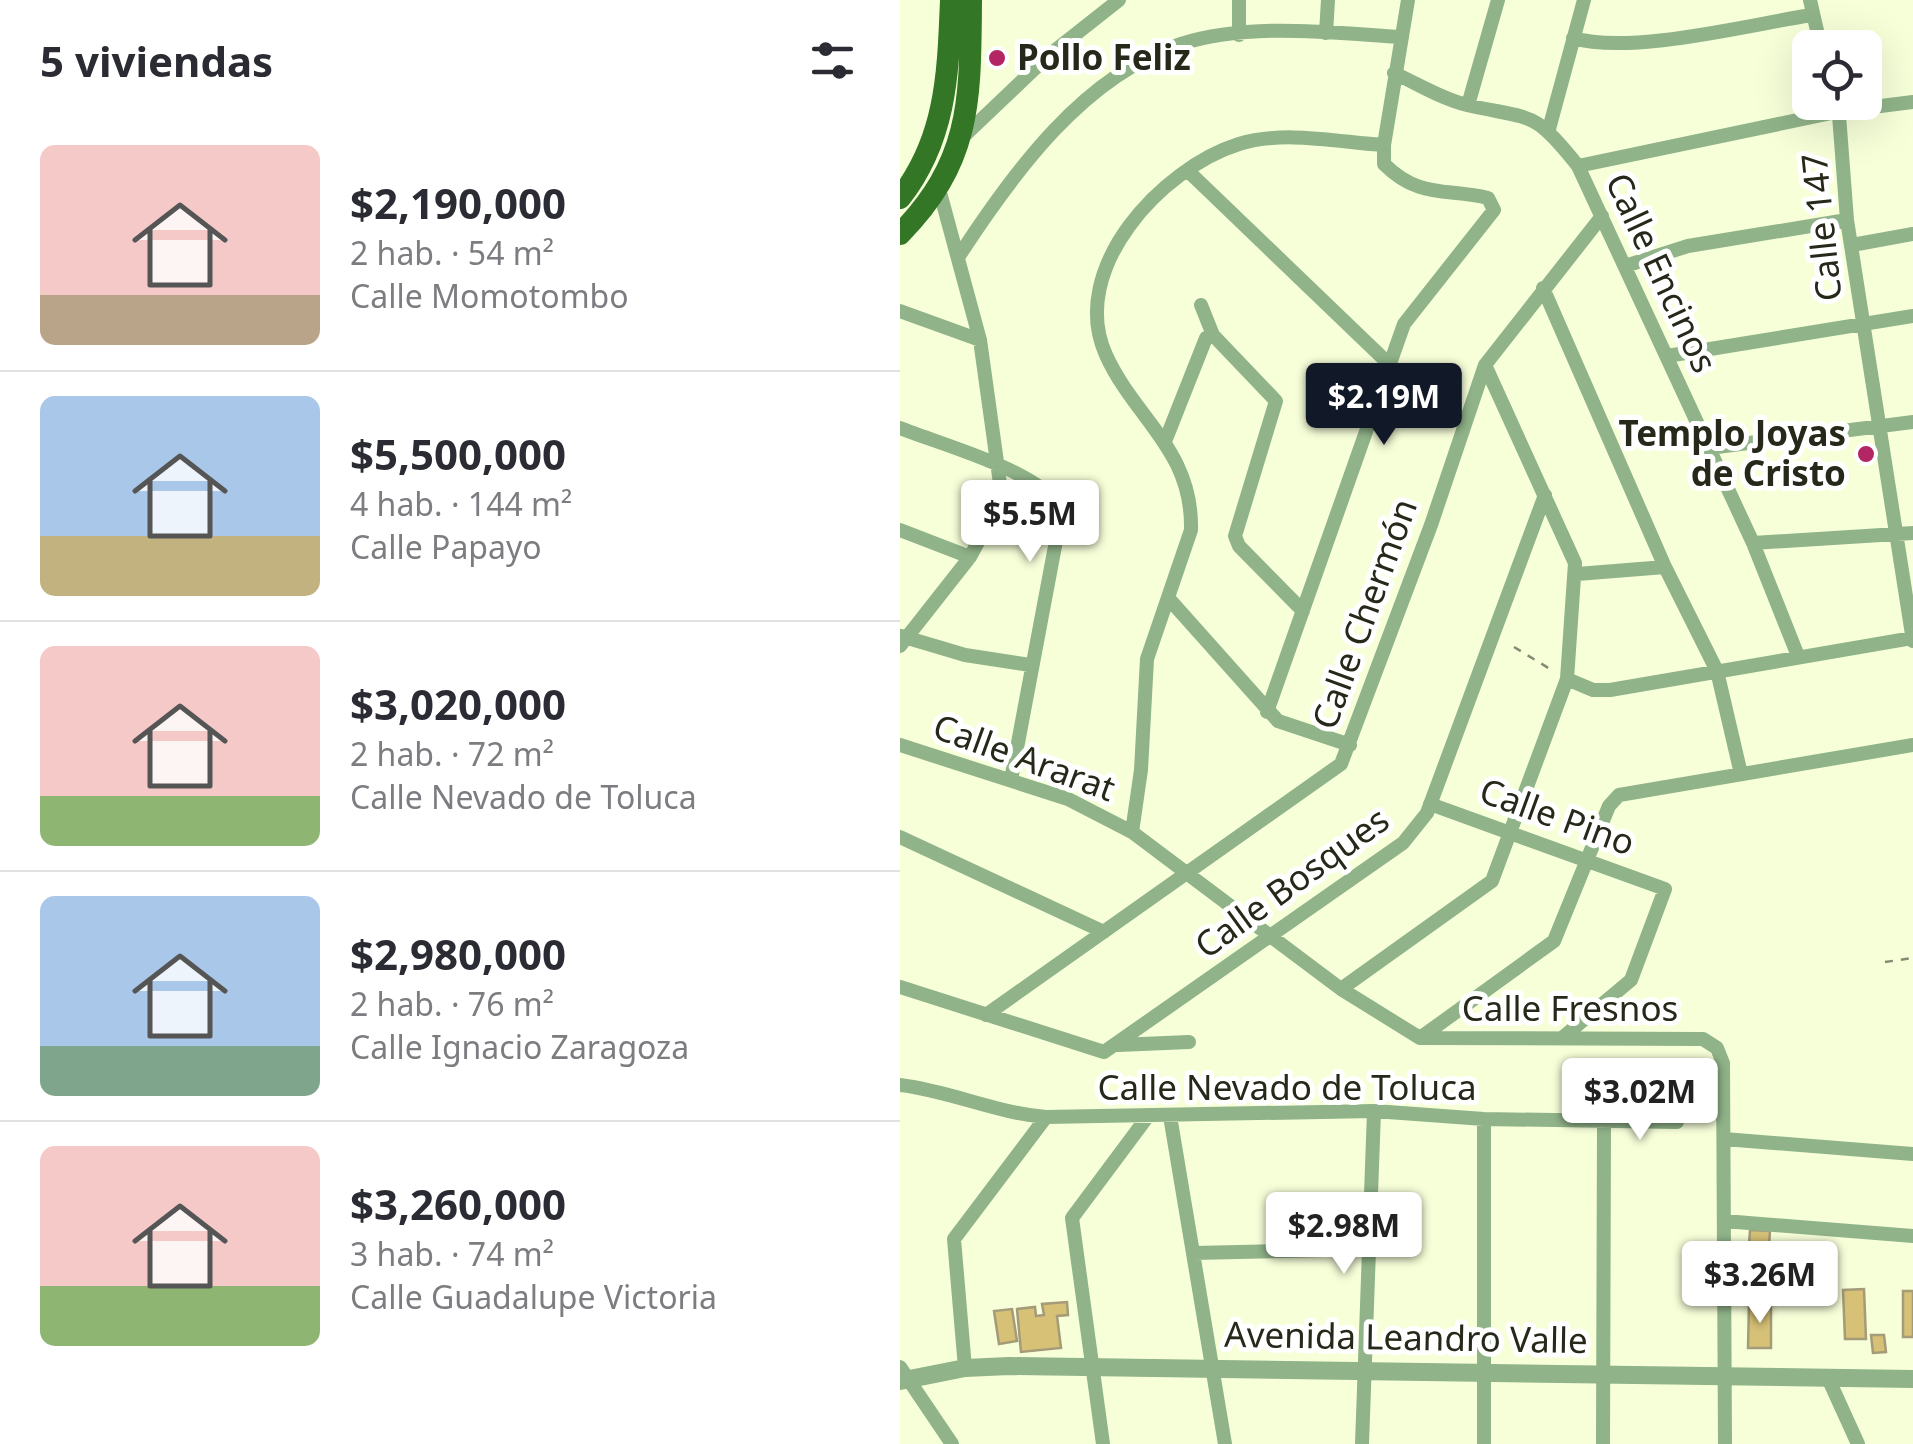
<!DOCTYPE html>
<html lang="es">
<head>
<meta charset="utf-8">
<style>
	:root { --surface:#fff; --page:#f7f7f7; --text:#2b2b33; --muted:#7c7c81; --line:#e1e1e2; --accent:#111827 }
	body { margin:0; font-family:"Noto Sans",sans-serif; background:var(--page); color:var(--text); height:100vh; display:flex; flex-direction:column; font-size:38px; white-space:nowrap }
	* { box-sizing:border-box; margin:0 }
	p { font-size:32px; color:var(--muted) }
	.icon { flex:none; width:55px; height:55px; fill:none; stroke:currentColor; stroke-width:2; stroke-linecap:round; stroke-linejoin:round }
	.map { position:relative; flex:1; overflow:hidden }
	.sheet { display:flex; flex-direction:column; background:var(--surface); width:900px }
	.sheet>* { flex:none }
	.buttons { position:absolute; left:892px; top:30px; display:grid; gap:20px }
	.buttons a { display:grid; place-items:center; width:90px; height:90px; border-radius:15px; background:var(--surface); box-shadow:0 10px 40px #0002; font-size:50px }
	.price { position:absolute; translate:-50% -85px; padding:0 22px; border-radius:10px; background:#fff; color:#222; font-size:32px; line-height:65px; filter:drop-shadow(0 2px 5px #0008) }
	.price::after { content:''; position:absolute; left:50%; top:60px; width:30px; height:22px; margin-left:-15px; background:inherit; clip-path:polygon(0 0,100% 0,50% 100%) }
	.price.on { background:var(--accent); color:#fff }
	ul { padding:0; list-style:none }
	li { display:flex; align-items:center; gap:30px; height:250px; padding:0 40px }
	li+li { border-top:2px solid var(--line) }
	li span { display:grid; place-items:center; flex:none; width:280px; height:200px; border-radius:15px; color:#555 }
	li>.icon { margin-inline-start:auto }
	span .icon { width:120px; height:120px; fill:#fffc; stroke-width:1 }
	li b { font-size:42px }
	h2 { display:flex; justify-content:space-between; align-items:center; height:120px; padding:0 40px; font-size:42px }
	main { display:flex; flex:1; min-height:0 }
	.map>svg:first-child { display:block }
</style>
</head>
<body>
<main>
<section class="sheet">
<h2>5 viviendas<svg class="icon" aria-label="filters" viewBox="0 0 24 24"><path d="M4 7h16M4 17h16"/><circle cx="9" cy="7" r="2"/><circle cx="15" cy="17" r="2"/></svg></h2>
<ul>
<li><span style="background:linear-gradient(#f6c9c9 75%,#b9a48a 0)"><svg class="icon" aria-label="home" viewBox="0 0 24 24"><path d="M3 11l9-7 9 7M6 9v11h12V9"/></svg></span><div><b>$2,190,000</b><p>2 hab. · 54 m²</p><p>Calle Momotombo</p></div></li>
<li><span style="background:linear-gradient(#a9c7e8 70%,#c2b280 0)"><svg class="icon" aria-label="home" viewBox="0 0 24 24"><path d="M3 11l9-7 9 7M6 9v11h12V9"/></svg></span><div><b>$5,500,000</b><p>4 hab. · 144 m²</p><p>Calle Papayo</p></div></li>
<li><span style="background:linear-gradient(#f6c9c9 75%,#8fb573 0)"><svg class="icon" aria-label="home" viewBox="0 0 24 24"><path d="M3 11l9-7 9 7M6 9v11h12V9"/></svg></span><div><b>$3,020,000</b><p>2 hab. · 72 m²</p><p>Calle Nevado de Toluca</p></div></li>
<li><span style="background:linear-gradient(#a9c7e8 75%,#7fa58c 0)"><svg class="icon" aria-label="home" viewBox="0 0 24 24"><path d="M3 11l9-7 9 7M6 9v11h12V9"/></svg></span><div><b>$2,980,000</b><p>2 hab. · 76 m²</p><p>Calle Ignacio Zaragoza</p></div></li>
<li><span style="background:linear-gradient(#f6c9c9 70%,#8fb573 0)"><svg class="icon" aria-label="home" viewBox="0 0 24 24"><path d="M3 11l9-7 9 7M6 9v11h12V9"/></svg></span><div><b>$3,260,000</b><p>3 hab. · 74 m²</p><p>Calle Guadalupe Victoria</p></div></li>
</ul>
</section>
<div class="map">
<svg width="1013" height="1444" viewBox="0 0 1013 1444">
	<rect width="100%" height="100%" fill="#f7ffd9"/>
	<path fill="#d6c177" stroke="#a59b79" stroke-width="2.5" d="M850 1230 870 1231 868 1261 848 1260Z
		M866 1283 867 1295 847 1296V1284Z
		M964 1289 966 1339H945L943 1290Z
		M1003 1291H1013V1337H1003Z
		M167 1302 168 1315 157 1316 161 1348 121 1352 117 1309 135 1307 136 1316 144 1315 142 1304Z
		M849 1303H871V1348H848Z
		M112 1309 117 1341 99 1344 94 1311Z
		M971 1335H984L986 1352 973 1353Z"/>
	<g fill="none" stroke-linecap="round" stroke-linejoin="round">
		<path stroke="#858a71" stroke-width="2.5" stroke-dasharray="8 8" stroke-linecap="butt" d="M614 647 655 672
			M985 962 1013 958"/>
		<path stroke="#90b389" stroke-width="14" d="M910 0 921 48
			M426 33 428 0
			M339 35V0
			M673 38C730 55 849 25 911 15
			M494 73C518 84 542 99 567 105 633 120 633 109 678 166L853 543 898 656
			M938 102 947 220 1013 641
			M568 105 598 0
			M649 129 684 0
			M64 136 148 56 219 0
			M484 145 508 0
			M678 166 941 111 1013 102
			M288 171 490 365
			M952 245 1013 234
			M59 256C113 173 184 75 281 44 349 22 432 33 502 37
			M725 266 788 246 947 220
			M643 288 765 567 817 671 841 774
			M301 305 313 335
			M0 311 80 340
			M313 335 376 401 335 536 339 546 403 611
			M767 356 1013 316
			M0 428C42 445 138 470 162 509L111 780
			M266 439 306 338 313 335
			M809 448 1013 422
			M0 530 70 557
			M853 543 1013 533
			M677 574 765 567
			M270 600 378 721 450 745
			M1 636 65 655 130 665
			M0 646 70 557 102 498 80 340 38 185
			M667 679 693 690H710L1013 638
			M0 745 168 799 232 832 441 989 520 1038 803 1039 817 1048 823 1063 825 1444
			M530 804 765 889 731 980 662 1038
			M232 832 241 770 247 659 291 530C293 450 235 419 206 355 167 269 262 168 339 144 384 130 438 142 484 145V164C519 199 547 188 588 198L594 210 504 324 367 712
			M0 837 204 932
			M0 987 204 1052 503 843 527 813 645 495
			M441 989 592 881 667 679 675 563 585 365
			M86 1015 441 764 531 525 585 365 702 216
			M520 1038 654 941 709 806 719 795 1013 745
			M218 1045 289 1042
			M0 1085C50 1091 96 1113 146 1117L474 1111 584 1119 777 1122
			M270 1116 325 1444
			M824 1139 1013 1154
			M824 1221 1013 1236
			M293 1253 468 1249
			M0 1367 52 1444
			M65 1368 54 1239 146 1117
			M928 1378 958 1444
			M203 1444 172 1218 248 1116
			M462 1444 474 1111
			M584 1444V1119
			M703 1444 704 1121"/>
		<path stroke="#90b389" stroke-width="18" d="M0 1381 65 1368 109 1366 1013 1379"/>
		<path stroke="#327626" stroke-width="22" d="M0 198C47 138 48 72 51 0
			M0 234C73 160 70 97 71 0"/>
	</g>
	<g fill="#b12663" stroke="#fff" stroke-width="4">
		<circle cx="97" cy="58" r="10"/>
		<circle cx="966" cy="454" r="10"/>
	</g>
	<g text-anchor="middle" stroke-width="10" stroke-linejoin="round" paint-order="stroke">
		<g font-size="35" font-weight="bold" fill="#26281a" stroke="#fff" text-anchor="start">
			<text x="117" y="70">Pollo Feliz</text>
			<text x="946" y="446" text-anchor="end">Templo Joyas<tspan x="946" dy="40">de Cristo</tspan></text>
		</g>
		<g font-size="35" fill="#26281a" stroke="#fff">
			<text transform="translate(922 227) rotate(-96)" y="12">Calle 147</text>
			<text transform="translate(761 273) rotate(65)" y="12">Calle Encinos</text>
			<text transform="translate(465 614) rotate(-70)" y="12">Calle Chermón</text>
			<text transform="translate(124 758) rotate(20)" y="12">Calle Ararat</text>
			<text transform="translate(657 817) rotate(20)" y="12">Calle Pino</text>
			<text transform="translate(392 883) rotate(-36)" y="12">Calle Bosques</text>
			<text x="670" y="1021">Calle Fresnos</text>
			<text x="387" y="1100">Calle Nevado de Toluca</text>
			<text transform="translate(506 1338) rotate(1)" y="12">Avenida Leandro Valle</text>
		</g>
	</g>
</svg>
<div class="buttons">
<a><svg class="icon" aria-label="locate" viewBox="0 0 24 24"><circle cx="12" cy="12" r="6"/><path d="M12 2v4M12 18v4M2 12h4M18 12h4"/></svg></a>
</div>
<b class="price on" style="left:484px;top:448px">$2.19M</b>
<b class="price" style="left:130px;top:565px">$5.5M</b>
<b class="price" style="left:740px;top:1143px">$3.02M</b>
<b class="price" style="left:444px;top:1277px">$2.98M</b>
<b class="price" style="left:860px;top:1326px">$3.26M</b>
</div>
</main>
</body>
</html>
